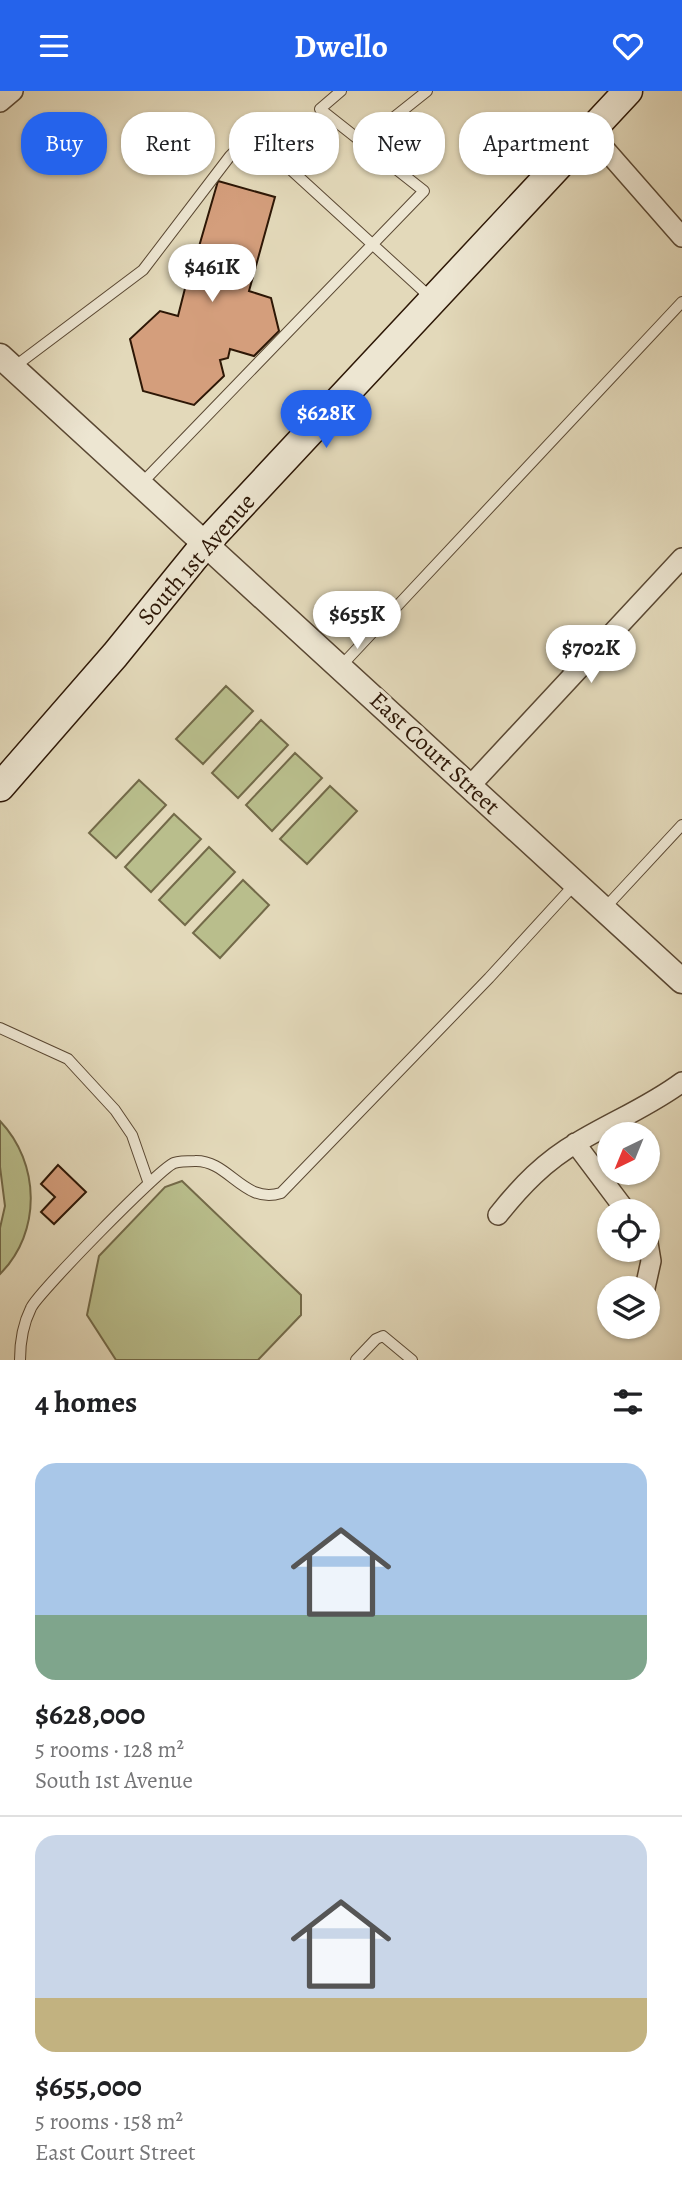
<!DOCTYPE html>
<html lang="en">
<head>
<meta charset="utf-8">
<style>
	:root { --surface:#fff; --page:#f6f6f6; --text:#202124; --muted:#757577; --line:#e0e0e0; --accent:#2563eb }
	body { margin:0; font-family:Alegreya,serif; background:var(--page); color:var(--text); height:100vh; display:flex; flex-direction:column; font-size:26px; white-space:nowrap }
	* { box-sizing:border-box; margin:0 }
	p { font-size:23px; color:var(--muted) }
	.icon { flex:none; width:38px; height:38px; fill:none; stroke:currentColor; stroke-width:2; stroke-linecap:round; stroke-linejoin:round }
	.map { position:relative; height:1269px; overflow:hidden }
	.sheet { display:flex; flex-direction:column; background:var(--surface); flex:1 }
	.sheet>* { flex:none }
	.hud { position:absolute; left:21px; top:21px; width:640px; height:63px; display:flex; gap:14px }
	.needle { width:46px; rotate:223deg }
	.buttons { position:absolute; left:597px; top:1031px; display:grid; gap:14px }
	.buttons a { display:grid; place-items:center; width:63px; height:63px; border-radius:50%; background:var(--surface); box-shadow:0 2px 5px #0004; font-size:35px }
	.price { position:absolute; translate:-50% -60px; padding:0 16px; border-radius:24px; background:#fff; color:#222; font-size:23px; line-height:46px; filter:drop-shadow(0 2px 4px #0008) }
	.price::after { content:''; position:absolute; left:50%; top:42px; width:21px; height:16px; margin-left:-10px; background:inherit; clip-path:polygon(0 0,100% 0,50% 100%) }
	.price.on { background:var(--accent); color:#fff }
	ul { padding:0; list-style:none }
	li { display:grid; align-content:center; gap:14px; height:371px; padding:0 35px }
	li+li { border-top:2px solid var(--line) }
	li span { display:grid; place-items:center; height:217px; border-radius:21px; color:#555 }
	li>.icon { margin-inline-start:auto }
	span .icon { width:126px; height:126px; fill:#fffc; stroke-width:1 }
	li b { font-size:30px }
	h2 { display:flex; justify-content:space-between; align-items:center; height:84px; padding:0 35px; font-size:30px }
	.chip { padding:0 24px; border-radius:28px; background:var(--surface); box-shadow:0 2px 5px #0004; font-size:24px; line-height:63px }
	.chip.on { background:var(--accent); color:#fff }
	header { display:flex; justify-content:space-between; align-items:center; height:91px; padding:0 35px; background:var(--accent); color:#fff; font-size:32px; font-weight:600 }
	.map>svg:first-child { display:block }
</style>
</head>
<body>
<header><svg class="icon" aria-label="menu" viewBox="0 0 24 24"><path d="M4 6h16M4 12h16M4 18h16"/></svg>Dwello<svg class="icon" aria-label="heart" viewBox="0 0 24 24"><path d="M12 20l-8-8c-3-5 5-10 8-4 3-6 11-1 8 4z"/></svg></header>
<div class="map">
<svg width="682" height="1269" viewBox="0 0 682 1269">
	<rect width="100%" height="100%" fill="#e3d9ba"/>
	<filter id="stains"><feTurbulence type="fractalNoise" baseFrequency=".00286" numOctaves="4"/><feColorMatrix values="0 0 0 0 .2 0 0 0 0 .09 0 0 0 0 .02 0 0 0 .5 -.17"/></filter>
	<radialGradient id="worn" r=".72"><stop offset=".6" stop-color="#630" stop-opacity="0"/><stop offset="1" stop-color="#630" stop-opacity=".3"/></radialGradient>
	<path fill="#b9be8c" stroke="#736a49" stroke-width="2" d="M226 595 253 620 203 673 176 648Z
		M261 629 288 654 238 707 212 682Z
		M295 662 322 687 272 740 246 714Z
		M139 689 166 714 116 767 89 742Z
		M330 695 357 720 307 773 280 748Z
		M174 723 201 748 151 801 125 776Z
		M209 756 235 781 185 834 159 809Z
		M243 789 269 814 220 867 193 842Z
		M0 1030C40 1072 42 1141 0 1183V1137L5 1115 0 1076Z
		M182 1090 301 1204V1224L258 1269H116L87 1224 99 1165 165 1096Z"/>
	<path fill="#d49e7c" stroke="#2d1706" stroke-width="2" d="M218 90 275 106 249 200 271 207 279 240 254 265 230 258 228 267 220 269 224 285 194 314 143 300 130 248 160 220 178 225 195 158 198 159Z
		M58 1074 86 1101 54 1133 41 1121 55 1106 41 1093Z"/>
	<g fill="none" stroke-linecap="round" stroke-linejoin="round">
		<g stroke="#5a4833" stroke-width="12">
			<path id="service" d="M363 51 427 0
				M14 276 143 179 230 65 249 46 277 66 430 206
				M141 393 424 100 320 18 341 0
				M341 575 682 211
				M604 818 682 734
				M0 937 68 968 115 1019 132 1044 148 1090
				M20 1269C20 1251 23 1233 31 1217 37 1203 160 1077 174 1072 180 1070 189 1070 195 1070 229 1069 244 1114 281 1102L489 887 575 793
				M356 1269 376 1248 383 1245 412 1269"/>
		</g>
		<g stroke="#5a4833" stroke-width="22">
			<path id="minor" d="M0 11 13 0
				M590 41 682 146
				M470 695 682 467
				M575 1052 626 1120
				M498 1124C521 1095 545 1070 578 1051 613 1030 650 1015 682 991
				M645 1197 651 1170 648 1152"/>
		</g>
		<g stroke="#5a4833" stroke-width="27">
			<path id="tertiary" d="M0 265 682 890"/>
		</g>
		<g stroke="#2d1706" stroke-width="31">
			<path id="secondary" d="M0 696 115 564 206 452 628 0"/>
		</g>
		<use href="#service" stroke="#ede6d2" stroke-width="10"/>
		<use href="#minor" stroke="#ede6d2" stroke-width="19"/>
		<use href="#tertiary" stroke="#ede6d2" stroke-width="24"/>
		<use href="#secondary" stroke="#ede6d2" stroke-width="28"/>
	</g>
	<g text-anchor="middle" stroke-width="7" stroke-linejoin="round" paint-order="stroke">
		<g font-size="24" fill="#2d1706" stroke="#ede6d2">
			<text transform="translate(196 468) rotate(-49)" y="8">South 1st Avenue</text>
			<text transform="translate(435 662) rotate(43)" y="8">East Court Street</text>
		</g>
	</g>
	<rect width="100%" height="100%" filter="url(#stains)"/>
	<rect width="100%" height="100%" fill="url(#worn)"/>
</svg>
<div class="buttons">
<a><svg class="needle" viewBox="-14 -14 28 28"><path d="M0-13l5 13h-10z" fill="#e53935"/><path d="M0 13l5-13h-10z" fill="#757577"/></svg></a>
<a><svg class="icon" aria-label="locate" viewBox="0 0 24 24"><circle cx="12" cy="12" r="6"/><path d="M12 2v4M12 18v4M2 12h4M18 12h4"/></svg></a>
<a><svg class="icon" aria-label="layers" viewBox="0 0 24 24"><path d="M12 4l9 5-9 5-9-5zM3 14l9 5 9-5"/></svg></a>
</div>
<b class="price" style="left:212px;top:213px">$461K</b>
<b class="price on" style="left:326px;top:359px">$628K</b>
<b class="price" style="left:357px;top:560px">$655K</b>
<b class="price" style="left:591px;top:594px">$702K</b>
<div class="hud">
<a class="chip on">Buy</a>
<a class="chip">Rent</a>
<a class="chip">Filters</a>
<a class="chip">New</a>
<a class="chip">Apartment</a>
</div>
</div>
<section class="sheet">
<h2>4 homes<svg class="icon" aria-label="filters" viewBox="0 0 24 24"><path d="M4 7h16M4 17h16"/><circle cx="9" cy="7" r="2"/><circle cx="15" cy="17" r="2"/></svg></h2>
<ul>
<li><span style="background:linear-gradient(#a9c7e8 70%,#7fa58c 0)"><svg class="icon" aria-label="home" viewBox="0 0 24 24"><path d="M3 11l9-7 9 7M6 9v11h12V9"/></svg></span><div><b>$628,000</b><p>5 rooms · 128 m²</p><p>South 1st Avenue</p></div></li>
<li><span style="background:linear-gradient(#c9d6e8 75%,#c2b280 0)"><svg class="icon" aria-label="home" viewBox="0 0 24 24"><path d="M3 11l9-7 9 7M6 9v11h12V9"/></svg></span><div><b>$655,000</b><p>5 rooms · 158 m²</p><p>East Court Street</p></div></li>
</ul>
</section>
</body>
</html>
